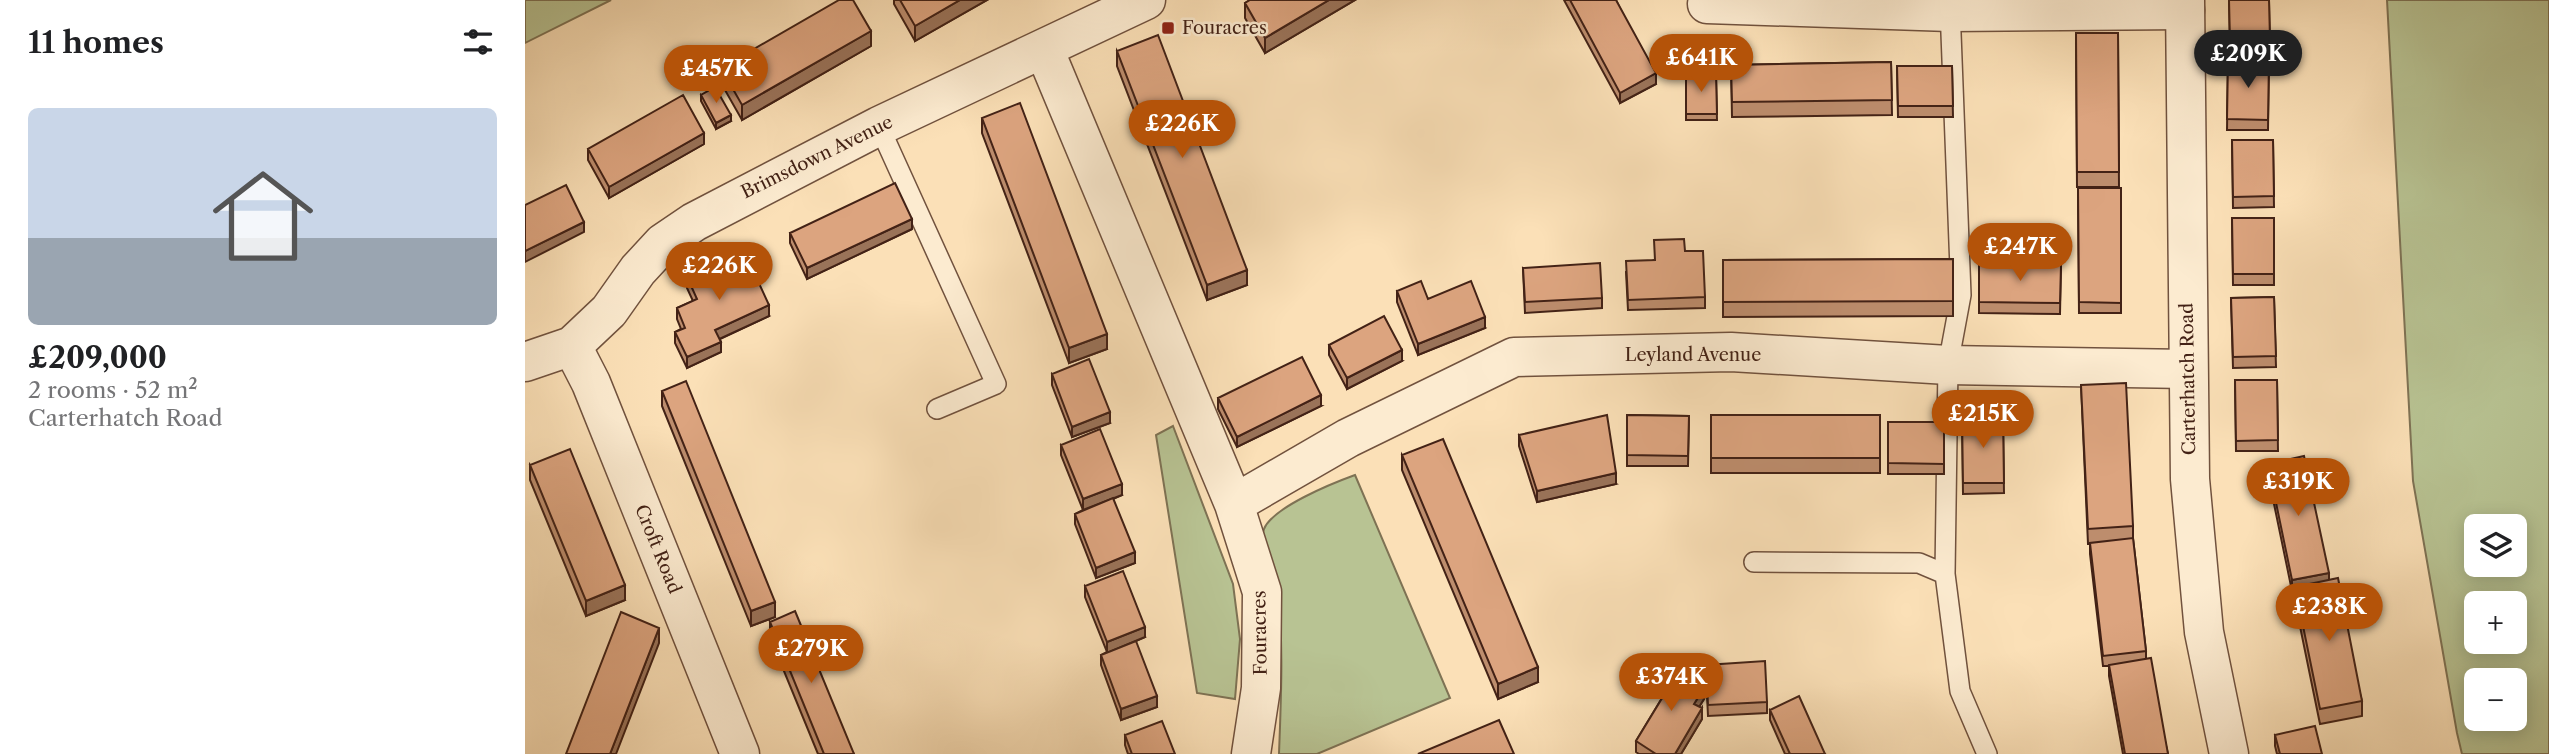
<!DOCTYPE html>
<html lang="en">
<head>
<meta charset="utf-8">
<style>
	:root { --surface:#fff; --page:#f6f6f6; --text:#202124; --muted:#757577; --line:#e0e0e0; --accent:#b45309 }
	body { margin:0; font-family:"Libre Caslon Text",serif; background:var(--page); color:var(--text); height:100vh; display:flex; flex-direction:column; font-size:26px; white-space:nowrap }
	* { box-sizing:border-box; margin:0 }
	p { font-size:23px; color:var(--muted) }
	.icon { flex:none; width:38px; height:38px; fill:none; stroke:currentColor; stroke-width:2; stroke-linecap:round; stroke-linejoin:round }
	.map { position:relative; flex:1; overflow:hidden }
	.side { display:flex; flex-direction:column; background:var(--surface); width:525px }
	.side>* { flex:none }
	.controls { position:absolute; left:1939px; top:514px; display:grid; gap:14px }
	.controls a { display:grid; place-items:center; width:63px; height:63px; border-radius:10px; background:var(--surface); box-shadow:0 4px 18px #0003; font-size:35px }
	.price { position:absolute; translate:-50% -60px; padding:0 16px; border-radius:24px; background:var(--accent); color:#fff; font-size:23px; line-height:46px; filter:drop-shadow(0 2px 4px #0008) }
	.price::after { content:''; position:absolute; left:50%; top:42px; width:21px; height:16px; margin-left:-10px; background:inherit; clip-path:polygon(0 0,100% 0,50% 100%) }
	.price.selected { background:#222; color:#fff }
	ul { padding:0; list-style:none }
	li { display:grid; align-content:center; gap:14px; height:371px; padding:0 28px }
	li+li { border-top:2px solid var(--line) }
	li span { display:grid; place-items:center; height:217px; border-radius:10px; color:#555 }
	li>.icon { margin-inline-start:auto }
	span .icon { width:126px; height:126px; fill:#fffc; stroke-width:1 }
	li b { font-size:30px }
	h2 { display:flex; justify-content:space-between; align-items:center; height:84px; padding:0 28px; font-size:30px }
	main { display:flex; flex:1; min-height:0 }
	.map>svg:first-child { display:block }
</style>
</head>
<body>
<main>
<section class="side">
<h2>11 homes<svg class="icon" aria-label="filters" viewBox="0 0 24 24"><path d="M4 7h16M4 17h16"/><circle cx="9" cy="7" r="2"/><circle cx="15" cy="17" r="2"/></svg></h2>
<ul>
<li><span style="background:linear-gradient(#c9d6e8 60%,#9aa5b1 0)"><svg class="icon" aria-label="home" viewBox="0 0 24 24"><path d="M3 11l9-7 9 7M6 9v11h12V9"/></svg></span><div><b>£209,000</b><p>2 rooms · 52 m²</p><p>Carterhatch Road</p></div></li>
</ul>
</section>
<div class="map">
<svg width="2024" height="754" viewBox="0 0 2024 754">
	<rect width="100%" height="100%" fill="#fbe0b7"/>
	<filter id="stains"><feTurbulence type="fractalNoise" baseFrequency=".00286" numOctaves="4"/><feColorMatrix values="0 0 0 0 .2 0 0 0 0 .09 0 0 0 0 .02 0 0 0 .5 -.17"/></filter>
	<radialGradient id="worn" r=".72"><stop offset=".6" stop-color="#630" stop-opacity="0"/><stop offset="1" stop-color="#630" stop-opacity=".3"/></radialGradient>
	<path fill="#b8c393" stroke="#7e7254" stroke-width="2" fill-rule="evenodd" d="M0 0H86L0 43Z
		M1862 0H2024V754H1937L1932 733 1888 481ZM1951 527H1990V565H1951ZM1951 604H1990V642H1951ZM1951 681H1990V719H1951Z
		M648 426 708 584 715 639 710 699 672 693 631 435Z
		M830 475 925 698 792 754H754C756 698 759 642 752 586 750 573 734 540 739 529 748 507 808 483 830 475Z"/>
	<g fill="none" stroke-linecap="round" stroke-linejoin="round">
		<g stroke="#71523e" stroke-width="22">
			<path id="service" d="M1425 7 1436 295 1423 365 1420 574 1435 691 1462 754
				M354 126 471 384 412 409
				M1229 562 1394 563 1420 574"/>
		</g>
		<g stroke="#71523e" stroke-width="41">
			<path id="minor" d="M1182 4 1425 12 1660 10
				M519 49 709 504 737 592 736 688 726 754
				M47 346 66 383 215 754
				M709 504 823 438 989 357 1206 352 1423 365 1663 369"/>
		</g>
		<g stroke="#71523e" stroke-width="41">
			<path id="tertiary" d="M1660 0 1665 479 1679 632 1704 754
				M0 362 47 346 84 311 113 270 138 243 169 222 354 126 621 0"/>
		</g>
		<use href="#service" stroke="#fcebd0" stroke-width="19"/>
		<use href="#minor" stroke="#fcebd0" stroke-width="38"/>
		<use href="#tertiary" stroke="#fcebd0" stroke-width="38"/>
	</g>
	<path fill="#bd8d6d" stroke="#432216" stroke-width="2" d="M369 0H462L390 41 369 4Z
		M725 0H830L740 53 720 18V3Z
		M1039 0H1091L1131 84 1095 103Z
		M1704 0H1744L1745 50H1705Z
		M1551 33H1593L1594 187H1552Z
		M346 46 217 120 196 83V68Z
		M592 51 722 285 682 300 592 66Z
		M1703 59 1744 60 1743 130H1702Z
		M1366 62 1367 115 1207 117 1206 65Z
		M1372 66H1427L1428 117H1373Z
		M1161 74H1191L1192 120H1161Z
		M176 95 206 121 191 129 176 101Z
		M457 118 582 349 544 363 457 133Z
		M1707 140H1748L1749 207 1708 208Z
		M179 144 84 198 63 160V149Z
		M1553 188H1596V313H1554Z
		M1707 218H1749V285H1708Z
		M387 229 282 279 265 243V233Z
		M1160 251 1180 297V308L1103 310 1101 272 1129 260Z
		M1428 259V316L1198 317V260Z
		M1454 264 1536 265 1535 314 1454 313Z
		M998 268 1077 298V308L1000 313Z
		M162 277 244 316 195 339 196 352 162 368 150 343V332L156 329 152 319V308L168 301 162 288Z
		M872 291 903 299 960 328 893 355 872 302Z
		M1749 297 1751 367 1708 368 1706 298Z
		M804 345 877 361 822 389 804 355Z
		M527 374 585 423 547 437 527 385Z
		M1710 380H1752L1753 451H1711Z
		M1556 385 1608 526V538L1621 651V659L1643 754H1598L1584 676V666H1578L1565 554V544H1563Z
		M137 391 250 617 226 626 137 406Z
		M693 398 796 406 712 447 693 409Z
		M1102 415 1164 416 1163 466H1102Z
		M1186 415H1355V473H1186Z
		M1437 416H1478L1479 493 1438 494Z
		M1363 422H1419V474H1363Z
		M994 435 1091 484 1012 502 994 446Z
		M536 445 597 495 588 499 610 563 571 578 550 524V514L558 510 536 455Z
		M877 455 1013 682 973 699 877 470Z
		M1743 464 1804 580 1837 701V716L1795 724 1770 602V590L1767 591 1743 475Z
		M5 465 100 600 61 616 5 480Z
		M560 586 620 637 602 645 632 707 596 720 576 665V655L582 652 560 597Z
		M245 622 329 754H293L245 637Z
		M1181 675 1242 702V713L1183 716Z
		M1127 681 1179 699 1174 707 1177 719 1156 754H1114L1111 752V741L1137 698 1127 692Z
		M1245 710 1300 754H1260L1245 720Z
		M600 735 650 754H603L600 745Z
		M1750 735 1797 754H1752L1750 746Z"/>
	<path fill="#9a7359" stroke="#432216" stroke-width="2" d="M435 0H462L390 41V26Z
		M804 0H830L740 53V38Z
		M346 31V46L217 120V105Z
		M1131 73V84L1095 103V93Z
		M206 115V121L191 129V123Z
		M179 133V144L84 198V187Z
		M387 219V229L282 279V268Z
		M59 222V232L0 262V251Z
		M722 270V285L682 300V285Z
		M244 305V316L190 341V330Z
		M960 317V328L893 355V344Z
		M582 334V349L544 363V348Z
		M196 342V352L162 368V357Z
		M877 350V361L822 389V378Z
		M796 395V406L712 447V437Z
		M585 412V423L547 437V427Z
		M1091 473V484L1012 502V491Z
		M597 484V495L558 510V499Z
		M610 552V563L571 578V568Z
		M1804 573V583L1770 587V590L1767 591V580Z
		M100 585V600L61 616V601Z
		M250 602V617L226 626V611Z
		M620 627V637L582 653V642Z
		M134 628V643L91 754H85Z
		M1013 667V682L973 699V684Z
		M1179 688V699L1169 715V704Z
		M632 696V707L596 720V709Z
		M1177 708V719L1156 754H1150Z"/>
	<path fill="#dca47f" stroke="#432216" stroke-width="2" d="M314 0H328L346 31 217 105 196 68Z
		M375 0H435L390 26Z
		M725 0H804L740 38 720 3Z
		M1045 0H1091L1131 73 1095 93Z
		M1704 0H1744L1745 39 1705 40Z
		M1551 33H1593L1594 172H1552Z
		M633 35 722 270 682 285 592 51Z
		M1703 59 1744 60 1743 120 1702 119Z
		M1366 62 1367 100 1207 102 1206 65Z
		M1372 66H1427L1428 106H1373Z
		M1161 74H1191L1192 114H1161Z
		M190 87 206 115 191 123 176 95Z
		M158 95 179 133 84 187 63 149Z
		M495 103 582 334 544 348 457 118Z
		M1707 140H1748L1749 196 1708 197Z
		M370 183 387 219 282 268 265 233Z
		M41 185 59 222 0 251V205Z
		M1553 188H1596V303L1554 302Z
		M1707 218H1749V274H1708Z
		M1159 239 1160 251H1178L1180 297 1103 300 1101 261 1130 260 1129 240Z
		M219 251 244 305 190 330 196 342 162 357 150 332 160 328 152 308 172 299 162 277Z
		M1428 259V301L1198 302V260Z
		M1075 263 1077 298 1000 302 998 268Z
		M1454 264 1536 265 1535 303 1454 302Z
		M896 281 903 299 946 281 960 317 893 344 872 291Z
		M1749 297 1751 356 1708 357 1706 298Z
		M859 316 877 350 822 378 804 345Z
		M777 357 796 395 712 437 693 398Z
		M564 359 585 412 547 427 527 374Z
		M1710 380H1752L1753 440 1711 441Z
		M161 381 250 602 226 611 137 391Z
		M1601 383 1608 526 1563 529 1556 385Z
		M1082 415 1091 473 1012 491 994 435Z
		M1102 415 1164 416 1163 456 1102 455Z
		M1186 415H1355V458H1186Z
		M1437 416H1478L1479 483H1438Z
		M1363 422H1419V464L1363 463Z
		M575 429 597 484 558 499 536 445Z
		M918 439 1013 667 973 684 877 455Z
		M45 449 100 585 61 601 5 465Z
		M1779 456 1804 573 1767 580 1743 464Z
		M588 498 610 552 571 568 550 514Z
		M1608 538 1621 651 1578 656 1565 543Z
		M598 571 620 627 582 642 560 586Z
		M1813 578 1837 701 1795 709 1770 587Z
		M270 611 329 754H299L245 622Z
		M96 612 134 628 85 754H41Z
		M611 641 632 696 596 709 576 655Z
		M1626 658 1643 754H1600L1584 665Z
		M1240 661 1242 702 1183 705 1181 665Z
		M1137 663 1179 688 1169 704 1177 708 1150 754H1131L1111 741 1142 690 1127 681Z
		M1274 696 1300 754H1265L1245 710Z
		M974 720 989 754H893Z
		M637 721 650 754H607L600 735Z
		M1790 726 1797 754H1755L1750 735Z"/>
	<rect fill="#8f2418" stroke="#fcebd0" stroke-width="2.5" x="636" y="21" width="14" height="14" rx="3.5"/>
	<g text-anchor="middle" stroke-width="5" stroke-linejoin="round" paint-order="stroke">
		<g font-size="18" fill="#432216" stroke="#fcebd0" text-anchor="start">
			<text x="657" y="34">Fouracres</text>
		</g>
		<g font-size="18" fill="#432216" stroke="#fcebd0">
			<text transform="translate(292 157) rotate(-26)" y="6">Brimsdown Avenue</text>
			<text x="1168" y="361">Leyland Avenue</text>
			<text transform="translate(1663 379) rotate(-91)" y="6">Carterhatch Road</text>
			<text transform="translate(133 549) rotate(68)" y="6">Croft Road</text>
			<text transform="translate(735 633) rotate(-91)" y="6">Fouracres</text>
		</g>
	</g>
	<rect width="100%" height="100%" filter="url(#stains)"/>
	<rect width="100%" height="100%" fill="url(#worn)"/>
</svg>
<div class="controls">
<a><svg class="icon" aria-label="layers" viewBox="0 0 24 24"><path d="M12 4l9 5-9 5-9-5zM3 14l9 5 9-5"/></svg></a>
<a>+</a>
<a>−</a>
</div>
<b class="price selected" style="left:1723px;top:90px">£209K</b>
<b class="price" style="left:1176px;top:94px">£641K</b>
<b class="price" style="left:191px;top:105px">£457K</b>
<b class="price" style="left:657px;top:160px">£226K</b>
<b class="price" style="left:1495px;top:283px">£247K</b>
<b class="price" style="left:194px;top:302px">£226K</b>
<b class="price" style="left:1458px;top:450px">£215K</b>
<b class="price" style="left:1773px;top:518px">£319K</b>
<b class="price" style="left:1804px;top:643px">£238K</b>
<b class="price" style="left:286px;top:685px">£279K</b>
<b class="price" style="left:1146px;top:713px">£374K</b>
</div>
</main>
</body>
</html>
